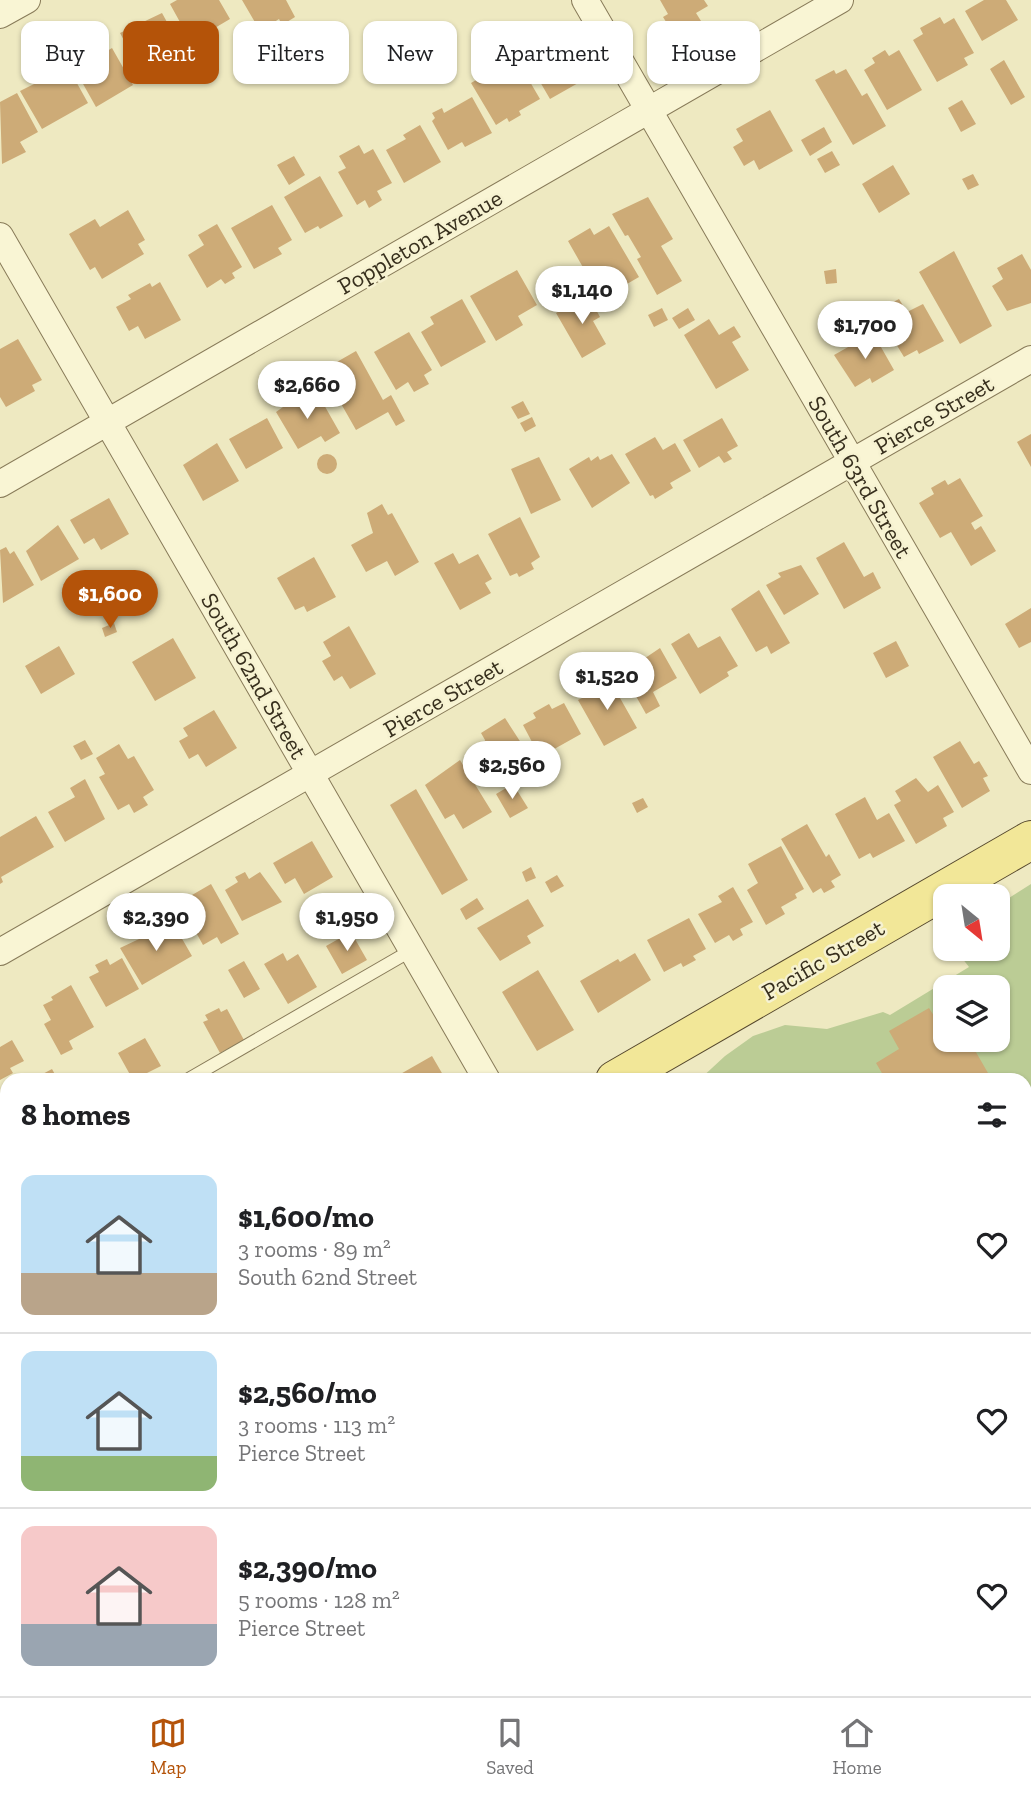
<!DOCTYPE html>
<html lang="en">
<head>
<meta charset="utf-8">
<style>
	:root { --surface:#fff; --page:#f6f6f6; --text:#202124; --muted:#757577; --line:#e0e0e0; --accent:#b45309 }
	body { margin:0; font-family:"Zilla Slab",serif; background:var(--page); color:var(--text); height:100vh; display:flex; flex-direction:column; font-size:26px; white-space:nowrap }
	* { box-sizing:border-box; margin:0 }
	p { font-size:23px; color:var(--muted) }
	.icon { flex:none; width:38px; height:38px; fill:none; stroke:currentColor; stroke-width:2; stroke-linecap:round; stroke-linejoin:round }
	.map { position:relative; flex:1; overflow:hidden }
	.sheet { position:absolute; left:0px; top:1073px; width:1032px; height:625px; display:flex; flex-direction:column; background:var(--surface); border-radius:21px 21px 0 0; box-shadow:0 2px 5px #0004 }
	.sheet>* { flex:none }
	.top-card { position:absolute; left:21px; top:21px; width:990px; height:63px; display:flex; gap:14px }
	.needle { width:46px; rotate:150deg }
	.controls { position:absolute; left:933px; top:884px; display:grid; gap:14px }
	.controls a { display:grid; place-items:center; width:77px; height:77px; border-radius:14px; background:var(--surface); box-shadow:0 2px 5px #0004; font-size:35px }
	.price { position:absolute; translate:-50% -60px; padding:0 16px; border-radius:24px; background:#fff; color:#222; font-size:23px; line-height:46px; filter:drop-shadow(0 2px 4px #0008) }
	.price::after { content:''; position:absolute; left:50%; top:42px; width:21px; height:16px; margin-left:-10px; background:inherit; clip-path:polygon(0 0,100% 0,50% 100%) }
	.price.current { background:var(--accent); color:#fff }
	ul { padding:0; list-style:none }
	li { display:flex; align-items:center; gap:21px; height:175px; padding:0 21px }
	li+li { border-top:2px solid var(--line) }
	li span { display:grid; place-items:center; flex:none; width:196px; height:140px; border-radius:14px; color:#555 }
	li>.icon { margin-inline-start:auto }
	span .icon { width:84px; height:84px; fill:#fffc; stroke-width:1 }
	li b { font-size:30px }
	h2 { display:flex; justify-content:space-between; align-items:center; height:84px; padding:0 21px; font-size:30px }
	.chip { padding:0 24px; border-radius:14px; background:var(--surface); box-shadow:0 2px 5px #0004; font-size:24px; line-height:63px }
	.chip.current { background:var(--accent); color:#fff }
	.menu { display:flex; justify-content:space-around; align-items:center; height:98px; border-top:2px solid var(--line); background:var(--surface); font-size:19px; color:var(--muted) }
	.menu a { display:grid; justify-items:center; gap:4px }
	.menu .current { color:var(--accent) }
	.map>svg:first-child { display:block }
</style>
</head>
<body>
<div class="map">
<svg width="1031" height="1696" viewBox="0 0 1031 1696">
	<rect width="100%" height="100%" fill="#eee9c1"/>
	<path fill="#bbcc95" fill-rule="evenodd" d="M1031 884V1696H0V1462L7 1459V1690H1026V1080H699L725 1056 753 1036 785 1025 827 1029 883 1012 890 1015 969 967 955 949 998 948V905ZM945 987H998V1040H945Z"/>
	<path fill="#cdab77" d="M177 0H219L230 19 191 42 170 4Z
		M242 0H286L295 17 282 25 279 19 260 31Z
		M660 0H704L708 6 696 13 701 21 675 36 663 17 668 14Z
		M984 0H1006L1018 20 982 41 965 11Z
		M162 13 183 51 142 74 120 33Z
		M940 17 944 24 954 18 974 53 964 58 968 65 937 82 913 40 923 34 920 28Z
		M379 38 385 48 370 56 364 46Z
		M566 42 587 78 550 99 529 63Z
		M94 47 99 56 112 48 133 85 96 107 78 75 85 70 78 57Z
		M885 50 889 56 899 50 922 90 887 110 864 70 875 63 872 58Z
		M1004 60 1025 97 1011 105 990 69Z
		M502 65 512 83 526 75 540 99 519 111 521 115 509 122 507 118 496 125 471 83Z
		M68 67 88 103 42 129 20 91Z
		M846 69 862 96 867 93 886 126 853 145 815 80 834 70 836 74Z
		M17 93 38 132 20 142 26 152 2 164 0 102Z
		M472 97 492 133 465 147 462 142 448 150 432 121 435 118 432 113 442 108 444 113Z
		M962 100 976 124 961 132 948 108Z
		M770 110 793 151 759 170 754 160 744 166 733 147 743 141 736 129Z
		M420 125 441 162 404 183 386 150 406 139 403 135Z
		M824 127 832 142 810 156 801 140Z
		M359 145 364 154 373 149 392 183 377 191 382 200 369 208 365 200 357 205 338 172 346 168 339 156Z
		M832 151 840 165 825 173 817 159Z
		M294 156 305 175 289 185 277 165Z
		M893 165 910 194 879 213 862 184Z
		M973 174 979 185 968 190 962 179Z
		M320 176 343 216 320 229 318 226 305 233 284 197Z
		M648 197 673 239 661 246 682 281 657 295 637 259 641 257 628 235 625 236 612 214Z
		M272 205 292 240 278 248 282 254 254 269 231 228Z
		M128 210 145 240 138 244 144 254 102 279 95 267 90 270 69 234 95 219 100 227Z
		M217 224 242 267 232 273 235 278 225 284 221 279 207 288 188 255 204 245 198 235Z
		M609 226 639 277 601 299 568 241 590 228 594 235Z
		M954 251 992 326 960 344 919 272Z
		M1022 254 1031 270V303L1007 311 992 286 1003 279 997 268Z
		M836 269 837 283 826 284 824 271Z
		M517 270 537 305 518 316 523 325 496 341 470 296Z
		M160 282 181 320 145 339 138 326 129 331 116 307 131 299 128 295 150 283 152 287Z
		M588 295 600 317 593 321 606 344 582 358 556 313Z
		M462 299 486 342 441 367 421 332 434 324 430 317Z
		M899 299 907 312 923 304 944 341 919 354 917 350 904 357 876 311Z
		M662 308 668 320 654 327 648 315Z
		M688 308 695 320 679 329 672 318Z
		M709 319 719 335 734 326 741 337 732 342 749 370 716 389 684 335Z
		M409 332 432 370 424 375 429 384 414 392 408 382 396 390 374 352Z
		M873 333 894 370 872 383 870 378 855 387 834 355Z
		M18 339 42 380 32 385 35 391 6 407 0 397V349Z
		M356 351 383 400 391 395 405 421 396 426 388 412 356 430 327 379 340 372 335 363Z
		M300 395 305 404 319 396 340 433 325 442 321 436 298 449 276 412Z
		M523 401 530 414 518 419 511 407Z
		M532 417 536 426 525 432 520 423Z
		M267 418 283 448 246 469 229 439Z
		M722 418 738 446 727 452 732 459 724 463 719 456 699 468 683 440Z
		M1031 434V467L1017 442Z
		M655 437 663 450 675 443 691 471 670 483 673 488 655 499 653 495 650 496 625 454Z
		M217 443 239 481 203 501 183 465Z
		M317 464a10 10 0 1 1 20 0a10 10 0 1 1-20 0Z
		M612 454 630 483 592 508 569 469 589 457 591 461 598 456 600 460Z
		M539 457 561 500 531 514 511 469Z
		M960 478 983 516 971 523 975 530 981 526 996 551 971 566 951 532 940 538 919 503 934 494 931 488 945 480 948 485Z
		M109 498 129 534 101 550 94 538 84 544 70 520Z
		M382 504 388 515 392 513 419 562 395 576 387 561 366 572 351 545 373 533 367 513Z
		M520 517 540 557 531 563 534 569 519 577 517 573 510 576 488 534Z
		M58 525 79 559 41 581 26 551Z
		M844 542 864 577 873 572 881 588 844 609 816 558Z
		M6 547 10 554 14 551 34 585 3 603 0 550Z
		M453 553 459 564 478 554 492 579 485 583 491 593 460 610 434 563Z
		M314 557 336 597 307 612 304 606 295 610 277 578Z
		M801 565 819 594 784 615 766 585 781 577 778 573Z
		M759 590 790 643 771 654 767 646 756 652 731 609Z
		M1031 608V642L1019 648 1005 624Z
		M114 623 117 632 105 637 102 628Z
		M349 626 376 674 350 689 342 676 334 681 322 661 331 656 323 642Z
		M689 633 698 648 720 636 738 666 727 672 729 676 700 694 671 644Z
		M173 638 196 678 155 701 132 662Z
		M896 641 909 666 886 678 873 653Z
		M59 646 75 674 41 694 25 666Z
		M660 648 677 678 653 692 660 706 646 714 623 673Z
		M614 680 624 696 620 698 637 728 604 746 578 700 586 696 583 690 598 682 601 687Z
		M564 703 581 734 540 757 523 725 536 718 533 713 549 704 552 709Z
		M214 710 237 748 206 767 198 754 189 759 179 741 188 736 183 728Z
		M505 718 536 766 506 783 483 750 485 740 481 733Z
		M85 740 93 754 81 760 73 746Z
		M960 741 974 764 979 761 988 776 983 778 990 791 962 808 933 757Z
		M119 744 128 759 134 756 154 790 143 797 148 805 134 813 129 804 118 810 99 777 105 774 96 758Z
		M460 760 492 812 463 829 454 814 445 819 425 785Z
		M916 778 928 792 938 785 954 812 943 818 947 826 916 844 894 805 901 801 895 791Z
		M85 779 105 819 65 842 48 812 75 797 70 788Z
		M513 784 528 808 510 818 496 794Z
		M416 789 468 880 442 895 390 805Z
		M865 797 877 820 889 813 905 841 873 858 870 853 859 859 835 814Z
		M643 798 648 807 637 813 632 803Z
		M36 816 54 847 1 877 3 882 0 884V837Z
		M807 824 826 857 829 854 841 875 831 881 835 887 824 893 821 888 813 893 781 839Z
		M312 841 333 877 304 894 295 878 285 884 273 863Z
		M781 846 804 889 795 894 797 898 781 907 785 914 766 925 747 890 758 883 748 864Z
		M531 867 536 878 526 882 522 872Z
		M245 872 249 879 260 872 282 902 242 921 225 890 238 882 235 877Z
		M557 875 564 886 551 893 545 882Z
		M211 884 239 934 221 944 217 937 203 945 183 909 196 902 192 895Z
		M733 887 753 922 740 929 743 935 733 941 729 935 715 943 698 914 722 902 718 896Z
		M477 898 484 909 466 920 460 909Z
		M528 899 544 926 527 936 531 943 500 961 477 928Z
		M689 918 706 949 693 956 696 960 683 967 681 963 664 972 647 940Z
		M173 923 192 956 142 985 120 948Z
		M351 932 367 960 342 974 326 946Z
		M283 953 287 961 298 954 317 987 288 1004 264 964Z
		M635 953 651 980 598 1013 580 981 618 959 620 962Z
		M122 958 139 989 106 1007 89 977 99 972 95 965 107 959 110 965Z
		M244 961 260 989 244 998 228 970Z
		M538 970 574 1030 537 1051 502 992Z
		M71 985 94 1027 69 1041 73 1049 61 1055 44 1024 51 1020 43 1005 53 1000 51 997Z
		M219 1008 221 1012 227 1009 244 1040 220 1053 203 1022 208 1020 205 1015Z
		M929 1008 939 1024 945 1021V1040H969L988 1073 976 1080H886L876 1063 899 1049 889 1031Z
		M145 1038 161 1066 133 1080 118 1053Z
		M12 1040 24 1061 10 1068 13 1073 0 1080V1047Z
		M432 1056 446 1080H399L397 1076Z
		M52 1069 58 1080H39L37 1077Z
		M0 1325 7 1336V1340L0 1344Z"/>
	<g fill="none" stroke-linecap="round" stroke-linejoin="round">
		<g stroke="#887b59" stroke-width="14">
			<path id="lane" d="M187 1080 412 950
				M0 1187 7 1183"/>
		</g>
		<g stroke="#887b59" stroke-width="28">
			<path id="street" d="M585 0 1031 771
				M0 15 27 0
				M0 236 487 1080
				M0 484 840 0
				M0 952 1031 359
				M0 1256 7 1268"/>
		</g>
		<g stroke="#56482d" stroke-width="40">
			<path id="primary" d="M615 1080 1031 840
				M0 1433 7 1429"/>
		</g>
		<use href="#lane" stroke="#f9f5d4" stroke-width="12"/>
		<use href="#street" stroke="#f9f5d4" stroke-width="26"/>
		<use href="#primary" stroke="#f2e798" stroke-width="38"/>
	</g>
	<g text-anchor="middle" stroke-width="5" stroke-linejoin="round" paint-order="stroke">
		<g font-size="24" fill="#372f1d" stroke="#f6f2d1">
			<text transform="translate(420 242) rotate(-30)" y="8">Poppleton Avenue</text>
			<text transform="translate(934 415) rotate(-30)" y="8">Pierce Street</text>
			<text transform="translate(860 477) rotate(60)" y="8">South 63rd Street</text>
			<text transform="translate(254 676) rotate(60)" y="8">South 62nd Street</text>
			<text transform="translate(443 698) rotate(-30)" y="8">Pierce Street</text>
			<text transform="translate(823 960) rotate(-30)" y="8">Pacific Street</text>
		</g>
	</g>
</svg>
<div class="controls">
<a><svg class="needle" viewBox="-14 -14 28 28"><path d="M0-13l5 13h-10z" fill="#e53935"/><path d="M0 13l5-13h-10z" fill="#757577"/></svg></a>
<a><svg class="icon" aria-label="layers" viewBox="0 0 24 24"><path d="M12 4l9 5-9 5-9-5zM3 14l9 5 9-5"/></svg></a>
</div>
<b class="price" style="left:582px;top:326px">$1,140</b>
<b class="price" style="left:865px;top:361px">$1,700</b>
<b class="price" style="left:307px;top:421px">$2,660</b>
<b class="price current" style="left:110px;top:630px">$1,600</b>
<b class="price" style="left:607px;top:712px">$1,520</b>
<b class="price" style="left:512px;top:801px">$2,560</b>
<b class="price" style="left:156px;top:953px">$2,390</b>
<b class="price" style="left:347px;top:953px">$1,950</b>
<div class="top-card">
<a class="chip">Buy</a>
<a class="chip current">Rent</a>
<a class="chip">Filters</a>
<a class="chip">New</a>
<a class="chip">Apartment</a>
<a class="chip">House</a>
</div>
<section class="sheet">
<h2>8 homes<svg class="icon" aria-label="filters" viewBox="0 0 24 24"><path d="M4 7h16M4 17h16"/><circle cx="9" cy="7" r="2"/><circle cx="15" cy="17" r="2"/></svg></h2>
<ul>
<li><span style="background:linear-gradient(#bfe0f5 70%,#b9a48a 0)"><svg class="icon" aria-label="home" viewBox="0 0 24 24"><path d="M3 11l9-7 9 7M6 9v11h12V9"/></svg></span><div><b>$1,600/mo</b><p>3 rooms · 89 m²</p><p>South 62nd Street</p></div><svg class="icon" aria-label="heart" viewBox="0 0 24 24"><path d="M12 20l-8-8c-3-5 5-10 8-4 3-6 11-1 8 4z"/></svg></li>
<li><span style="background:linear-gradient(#bfe0f5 75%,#8fb573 0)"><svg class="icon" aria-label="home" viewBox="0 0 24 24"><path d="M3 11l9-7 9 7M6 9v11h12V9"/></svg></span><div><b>$2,560/mo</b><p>3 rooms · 113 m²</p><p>Pierce Street</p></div><svg class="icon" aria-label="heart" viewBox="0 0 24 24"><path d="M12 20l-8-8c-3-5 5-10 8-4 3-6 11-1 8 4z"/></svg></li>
<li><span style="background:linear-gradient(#f6c9c9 70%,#9aa5b1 0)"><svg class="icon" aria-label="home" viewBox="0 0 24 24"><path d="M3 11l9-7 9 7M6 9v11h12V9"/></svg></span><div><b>$2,390/mo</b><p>5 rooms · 128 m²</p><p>Pierce Street</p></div><svg class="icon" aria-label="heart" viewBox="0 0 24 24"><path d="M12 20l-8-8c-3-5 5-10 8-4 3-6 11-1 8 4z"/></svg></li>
</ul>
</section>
</div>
<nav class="menu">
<a class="current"><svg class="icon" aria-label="map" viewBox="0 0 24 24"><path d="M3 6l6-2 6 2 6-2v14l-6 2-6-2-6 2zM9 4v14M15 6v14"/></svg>Map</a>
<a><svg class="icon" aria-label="saved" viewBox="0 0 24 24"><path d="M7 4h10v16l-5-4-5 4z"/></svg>Saved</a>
<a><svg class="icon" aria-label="home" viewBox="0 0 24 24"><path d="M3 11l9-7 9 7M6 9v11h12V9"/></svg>Home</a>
</nav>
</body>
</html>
